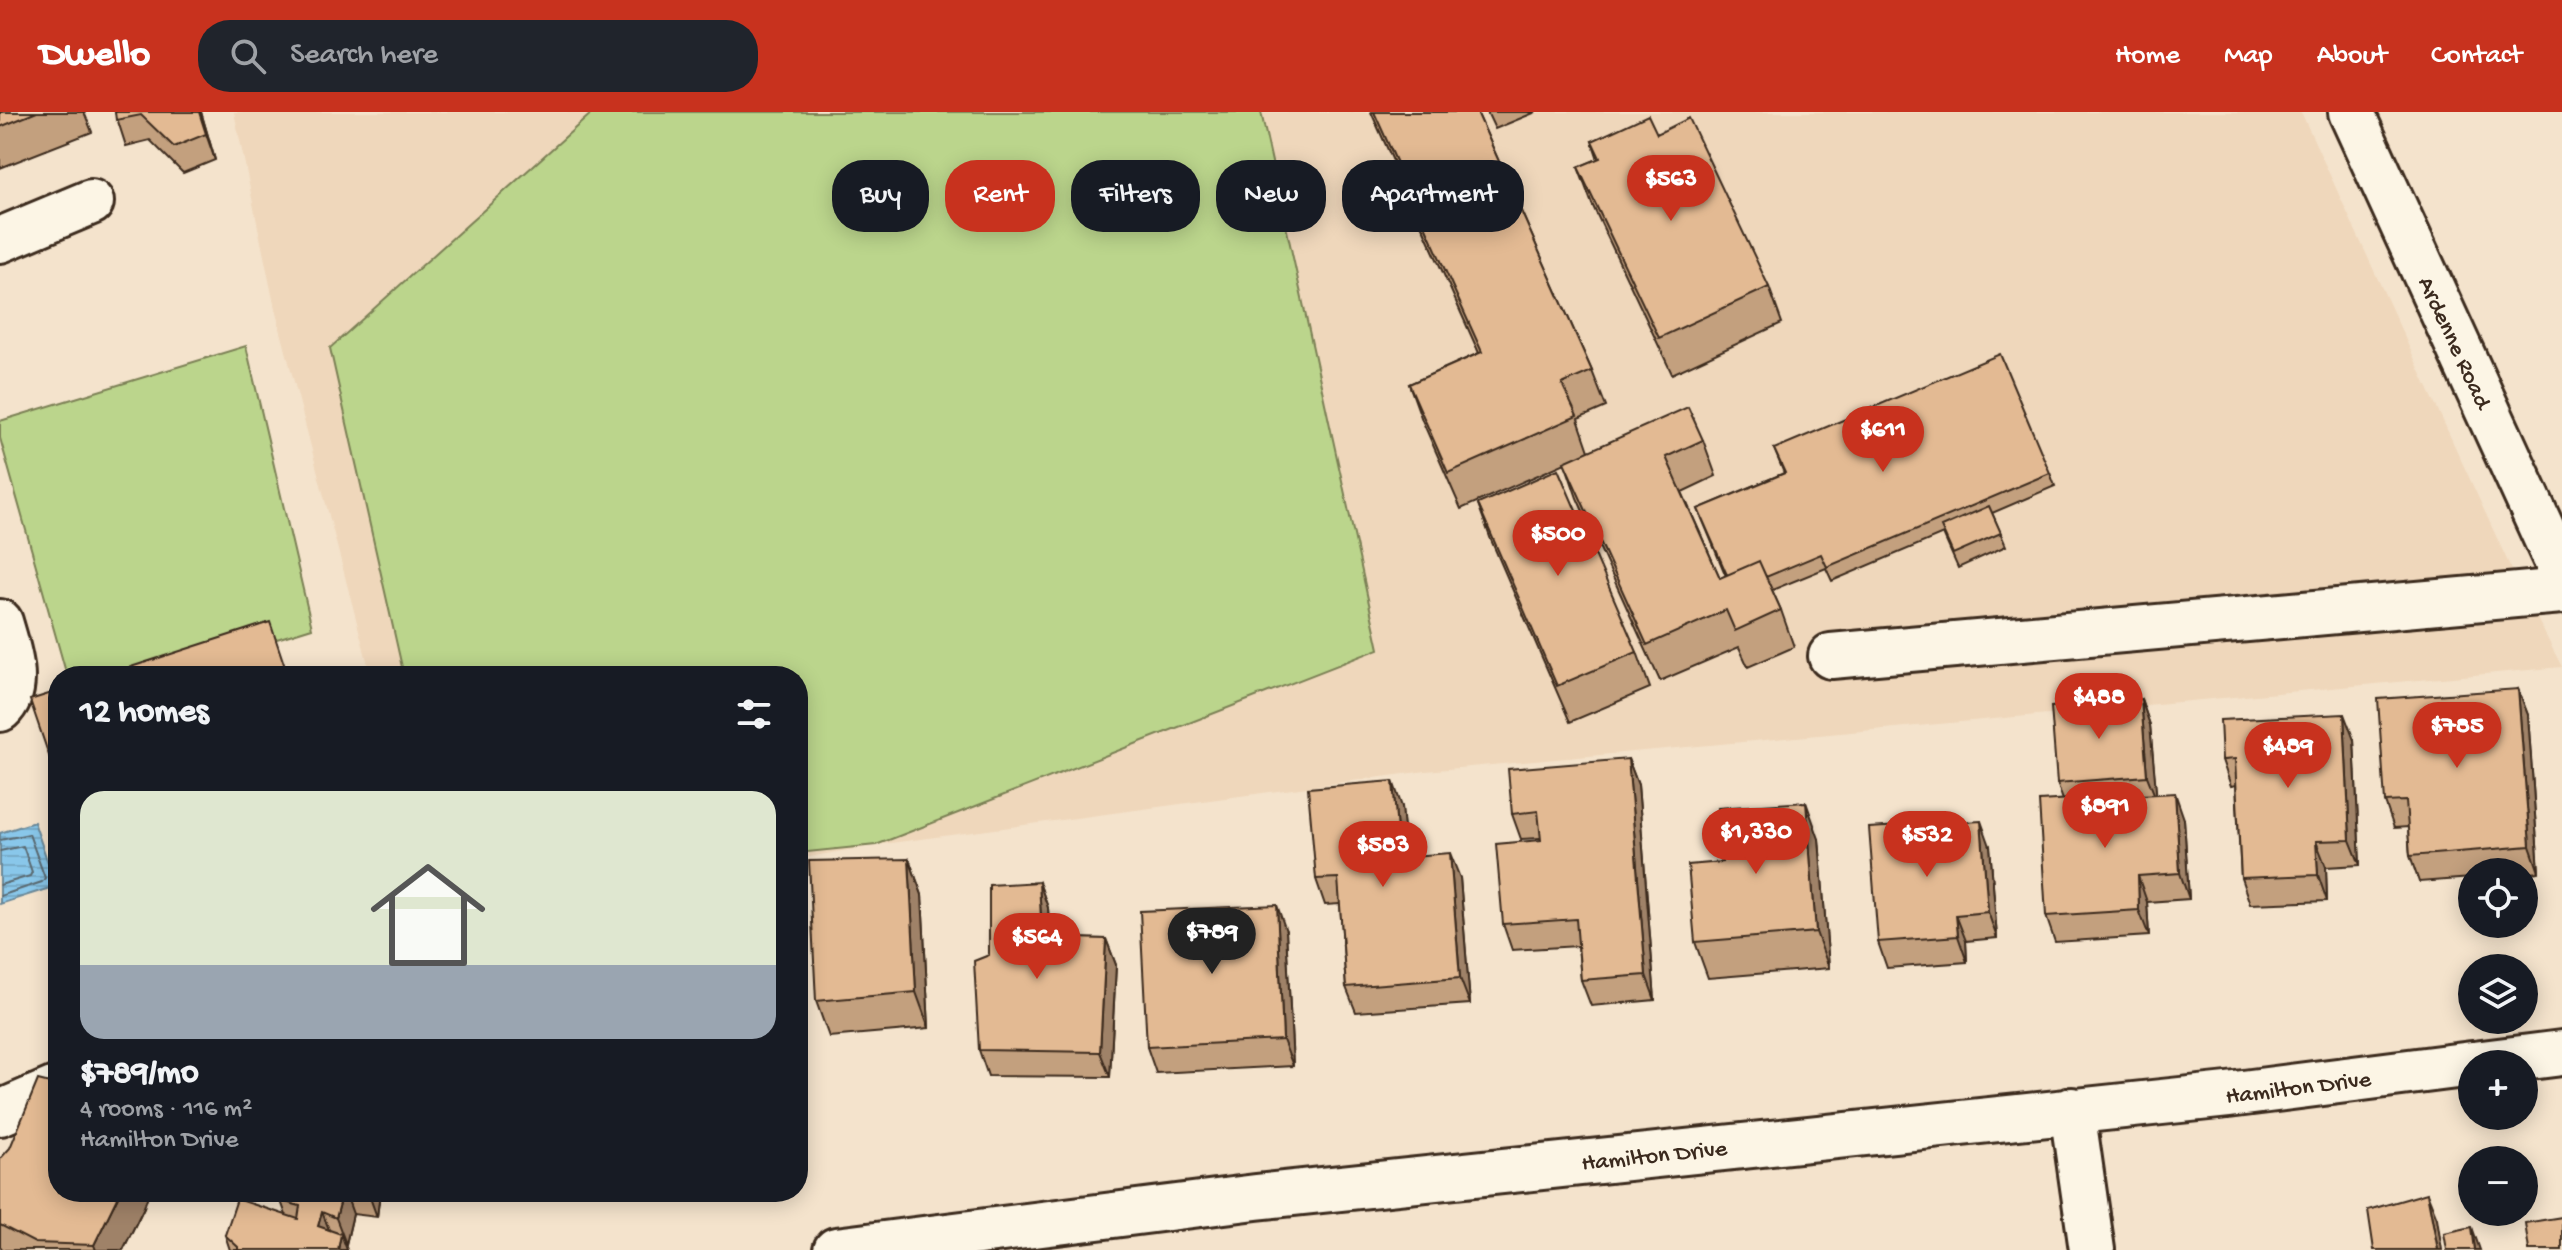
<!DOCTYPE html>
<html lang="en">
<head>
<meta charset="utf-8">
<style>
	:root { --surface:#171b24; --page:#20242c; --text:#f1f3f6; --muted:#9ea1a6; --line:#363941; --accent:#c8321e }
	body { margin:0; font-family:"Gochi Hand",sans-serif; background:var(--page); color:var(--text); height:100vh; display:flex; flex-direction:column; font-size:30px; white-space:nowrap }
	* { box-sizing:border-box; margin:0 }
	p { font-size:26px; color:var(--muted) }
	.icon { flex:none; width:44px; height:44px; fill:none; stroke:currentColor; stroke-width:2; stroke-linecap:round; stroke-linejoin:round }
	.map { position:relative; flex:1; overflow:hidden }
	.sheet { position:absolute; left:48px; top:554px; width:760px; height:536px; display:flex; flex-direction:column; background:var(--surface); border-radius:32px; box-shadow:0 4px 20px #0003 }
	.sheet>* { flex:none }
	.banner { position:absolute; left:832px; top:48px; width:760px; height:72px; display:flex; gap:16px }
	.controls { position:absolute; left:2458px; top:746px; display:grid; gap:16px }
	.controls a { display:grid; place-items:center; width:80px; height:80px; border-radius:50%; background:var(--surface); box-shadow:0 4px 20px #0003; font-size:40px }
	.price { position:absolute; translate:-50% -68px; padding:0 18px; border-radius:28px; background:var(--accent); color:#fff; font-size:26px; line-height:52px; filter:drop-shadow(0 2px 4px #0008) }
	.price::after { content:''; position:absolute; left:50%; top:48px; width:24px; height:18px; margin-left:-12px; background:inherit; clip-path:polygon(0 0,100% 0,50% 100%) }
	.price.current { background:#222; color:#fff }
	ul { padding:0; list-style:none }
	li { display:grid; align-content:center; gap:16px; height:424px; padding:0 32px }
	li+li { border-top:2px solid var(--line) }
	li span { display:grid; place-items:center; height:248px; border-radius:24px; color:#555 }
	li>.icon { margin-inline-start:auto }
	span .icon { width:144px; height:144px; fill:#fffc; stroke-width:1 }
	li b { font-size:34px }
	h2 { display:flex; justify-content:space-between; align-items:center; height:96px; padding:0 32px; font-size:34px }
	.pill { padding:0 28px; border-radius:32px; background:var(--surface); box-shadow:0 4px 20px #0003; font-size:28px; line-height:72px }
	.pill.current { background:var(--accent); color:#fff }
	header { display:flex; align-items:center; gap:48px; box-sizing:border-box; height:112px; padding:0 40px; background:var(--accent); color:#fff }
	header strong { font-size:38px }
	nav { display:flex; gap:44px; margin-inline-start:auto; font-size:28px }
	.search { width:560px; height:72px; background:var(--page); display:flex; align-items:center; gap:20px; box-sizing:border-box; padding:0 28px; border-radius:32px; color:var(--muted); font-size:30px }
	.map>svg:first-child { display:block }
</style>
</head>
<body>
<header>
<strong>Dwello</strong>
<div class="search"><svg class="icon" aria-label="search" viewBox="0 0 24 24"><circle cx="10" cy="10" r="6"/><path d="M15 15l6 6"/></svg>Search here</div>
<nav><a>Home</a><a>Map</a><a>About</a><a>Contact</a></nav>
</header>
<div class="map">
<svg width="2562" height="1138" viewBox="0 0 2562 1138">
	<defs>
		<pattern id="water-rules" width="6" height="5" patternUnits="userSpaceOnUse" patternTransform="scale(2)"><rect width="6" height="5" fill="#89c7ea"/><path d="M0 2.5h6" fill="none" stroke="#77abc8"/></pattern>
	</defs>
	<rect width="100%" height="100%" fill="#f4e3cc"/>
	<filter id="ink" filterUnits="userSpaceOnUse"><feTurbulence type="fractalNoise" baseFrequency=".0125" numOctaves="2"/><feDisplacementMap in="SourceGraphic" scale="16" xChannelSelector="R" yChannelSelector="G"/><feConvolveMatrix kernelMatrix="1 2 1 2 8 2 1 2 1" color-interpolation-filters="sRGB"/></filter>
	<g filter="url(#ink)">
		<path fill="#efd7bb" d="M234 0H2301L2508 450 2562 555 1426 659 876 733 798 747V564H371L275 197Z"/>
		<path fill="#bbd58c" stroke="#7b8055" stroke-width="2" d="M593 0H1261L1379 537 876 733 798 741V564H404L330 236Z
			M246 234 312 516 158 564H67L0 326V309Z"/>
		<path fill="url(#water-rules)" stroke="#6a8898" stroke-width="2" d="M34 710 56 774 0 792V721Z"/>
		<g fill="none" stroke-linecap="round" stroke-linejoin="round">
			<path stroke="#5a6970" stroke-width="2" d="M0 728 29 722 45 766 42 770 0 784
				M0 739 23 734 32 760 30 764 0 773"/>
			<g stroke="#3b2a1e" stroke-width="50">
				<path id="minor" d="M2351 0 2562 461
					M0 128 91 90
					M0 510C7 535 23 576 0 597
					M1831 544 2562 479
					M2474 952 2562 941
					M2072 998 2092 1138
					M0 1001 58 976
					M836 1138 1256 1085 2228 983 2472 952"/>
			</g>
			<use href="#minor" stroke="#fcf5e5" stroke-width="44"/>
		</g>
		<path fill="#c3a07e" stroke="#3b2a1e" stroke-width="2" d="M0 0H84L92 20 0 56Z
			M115 0H201L215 48 183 61 150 28 126 34Z
			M1371 0H1477L1592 259 1606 295 1578 307 1589 339 1703 328 1716 364 1682 380 1720 466 1726 464 1698 397 1784 361 1774 337 2050 361 2055 374 1992 401 2006 434 1958 456 1943 422 1832 469 1826 456 1772 478 1781 498 1794 535 1748 555 1739 535 1660 569 1577 386 1565 351 1461 397 1422 308 1409 272 1479 241Z
			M1487 0H1536L1495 17Z
			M1657 22 1769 175 1782 211 1672 262 1592 92 1578 55 1598 47 1592 29Z
			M1478 392 1637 540 1650 576 1570 610 1491 428Z
			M2518 577 2528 603 2539 760 2524 762V760H2472V766L2419 770 2410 744 2408 715 2394 716 2385 690Z
			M2141 587 2150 613 2156 682 2184 707 2189 787 2147 790 2149 824 2055 830 2046 804 2063 688 2057 671Z
			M2354 628 2360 753 2326 755 2327 789 2250 792 2241 766 2236 673 2231 674 2222 648Z
			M1628 647 1638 673 1655 888 1591 894 1581 868 1578 834 1512 838 1503 812 1541 728 1540 726 1521 727 1512 702Z
			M1402 695 1406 744 1460 766 1470 892 1356 900 1346 875 1340 792 1325 793 1316 767Z
			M1819 727 1829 856 1708 866 1695 830 1722 750Z
			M1990 734 1997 826 1966 829 1967 850 1887 856 1878 830Z
			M909 747 922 783 929 916 829 925 816 889Z
			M1039 770 1048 796 1050 826 1106 827 1116 853 1110 965 988 964 979 938 989 843Z
			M1286 819 1293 954 1156 961 1147 935Z
			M0 1047 144 1095 123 1138H3L0 1134Z
			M244 1080H267L266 1084Z
			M282 1080H380L377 1105 353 1102 346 1132 344 1131 347 1138H230L225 1123 286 1103 281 1089Z"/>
		<path fill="#9f8267" stroke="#3b2a1e" stroke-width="2" d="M199 0H201L215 48 206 22Z
			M2518 577 2528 603 2539 760 2530 734Z
			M2141 587 2150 613 2157 689 2147 664Z
			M2344 602 2354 628 2360 753 2350 728Z
			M1628 647 1638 673 1655 888 1646 863Z
			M1393 669 1402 695 1409 771 1399 745Z
			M2175 681 2184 707 2189 787 2180 761Z
			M1806 690 1819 727 1829 856 1816 820Z
			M1981 709 1990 734 1997 826 1988 800Z
			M2316 729 2326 755 2327 789 2318 763Z
			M1450 741 1460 766 1470 892 1460 866Z
			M909 747 922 783 929 916 916 880Z
			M2138 764 2147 790 2149 824 2139 798Z
			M1039 770 1048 796 1051 851 1042 825Z
			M1277 793 1286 819 1293 954 1283 928Z
			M1956 803 1966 829 1967 850 1958 824Z
			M1106 827 1116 853 1110 965 1100 940Z
			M120 1080H149L144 1095 123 1138H96L94 1133Z
			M343 1080H345L353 1102 346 1132 336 1106Z
			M368 1080H380L377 1105Z
			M2427 1081 2437 1106 2442 1138H2438Z
			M322 1100 332 1125 318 1114Z
			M2472 1115 2480 1138H2475Z
			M341 1122 347 1138H338Z"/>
		<path fill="#e3ba93" stroke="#3b2a1e" stroke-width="2" d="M0 0H37L0 15Z
			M115 0H199L206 22 174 35 141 3 116 8Z
			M1374 0H1477L1592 259 1562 272 1577 304 1448 361 1409 272 1482 240Z
			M1648 3 1657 22 1689 6 1769 175 1659 226 1578 55 1600 46 1592 29Z
			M2000 242 2050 361 1827 455 1821 442 1766 465 1759 449 1727 463 1698 397 1785 361 1774 337Z
			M1688 295 1703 328 1666 345 1720 466 1759 449 1781 498 1735 519 1726 498 1647 533 1564 350Z
			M1558 357 1637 540 1557 574 1478 392Z
			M1989 394 2001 421 1953 442 1941 415Z
			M270 510 288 564H103Z
			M2518 577 2530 734 2410 744 2406 689 2385 690 2378 587Z
			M58 579V670L30 588Z
			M2141 587 2147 664 2057 671 2051 595Z
			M2344 602 2350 728 2316 729 2318 763 2241 766 2235 647 2222 648 2220 608Z
			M1628 647 1646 863 1581 868 1576 807 1503 812 1496 732 1541 728 1538 699 1512 702 1508 657Z
			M1393 669 1399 745 1450 741 1460 866 1346 875 1338 766 1316 767 1308 676Z
			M2175 681 2180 761 2138 764 2139 798 2046 804 2039 689Z
			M1806 690 1816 820 1695 830 1688 753 1722 750 1718 696Z
			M1981 709 1988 800 1956 803 1958 824 1878 830 1869 716Z
			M909 747 916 880 816 889 809 749Z
			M1039 770 1042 825 1106 827 1100 940 979 938 974 849 989 843V773Z
			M1277 793 1283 928 1147 935 1140 799Z
			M38 968 58 973V1080H120L94 1133 35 1131 0 1113V1047L10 1036Z
			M282 1080H343L336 1106 322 1100 318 1114 341 1122 338 1138H238V1135L225 1123 237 1087 298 1107 300 1094 281 1089Z
			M2427 1081 2438 1138H2374L2368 1098Z
			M2562 1105V1138H2529L2525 1111Z
			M2472 1115 2475 1138H2447L2444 1121Z"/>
	</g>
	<g text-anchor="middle" stroke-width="6" stroke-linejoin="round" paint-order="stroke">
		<g font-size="24" fill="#3b2a1e" stroke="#fcf5e5">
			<text transform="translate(2456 230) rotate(65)" y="8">Ardenne Road</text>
			<text transform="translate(2298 974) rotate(-7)" y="8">Hamilton Drive</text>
			<text transform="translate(1654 1042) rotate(-6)" y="8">Hamilton Drive</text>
		</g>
	</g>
</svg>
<div class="controls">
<a><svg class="icon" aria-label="locate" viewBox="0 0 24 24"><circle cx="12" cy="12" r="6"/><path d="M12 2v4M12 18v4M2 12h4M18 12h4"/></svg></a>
<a><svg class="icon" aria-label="layers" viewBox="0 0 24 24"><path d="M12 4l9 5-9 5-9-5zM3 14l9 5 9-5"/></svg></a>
<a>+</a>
<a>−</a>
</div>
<b class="price" style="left:1671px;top:111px">$563</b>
<b class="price" style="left:1883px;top:362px">$611</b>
<b class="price" style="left:1558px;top:466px">$500</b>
<b class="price" style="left:2099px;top:629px">$488</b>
<b class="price" style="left:2457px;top:658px">$785</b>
<b class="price" style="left:2288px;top:678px">$489</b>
<b class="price" style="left:2105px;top:738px">$891</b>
<b class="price" style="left:1756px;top:764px">$1,330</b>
<b class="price" style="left:1927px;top:767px">$532</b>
<b class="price" style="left:1383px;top:777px">$583</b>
<b class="price current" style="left:1212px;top:864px">$789</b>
<b class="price" style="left:1037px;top:869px">$564</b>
<div class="banner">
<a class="pill">Buy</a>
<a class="pill current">Rent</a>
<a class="pill">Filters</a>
<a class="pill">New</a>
<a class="pill">Apartment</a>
</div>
<section class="sheet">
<h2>12 homes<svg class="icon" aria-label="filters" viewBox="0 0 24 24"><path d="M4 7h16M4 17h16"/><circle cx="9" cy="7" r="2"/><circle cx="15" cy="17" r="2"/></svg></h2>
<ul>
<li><span style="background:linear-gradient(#dfe7d0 70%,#9aa5b1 0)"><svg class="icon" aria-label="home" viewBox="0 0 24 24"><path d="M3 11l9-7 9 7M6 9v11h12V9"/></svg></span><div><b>$789/mo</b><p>4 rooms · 116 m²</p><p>Hamilton Drive</p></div></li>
</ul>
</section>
</div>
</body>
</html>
